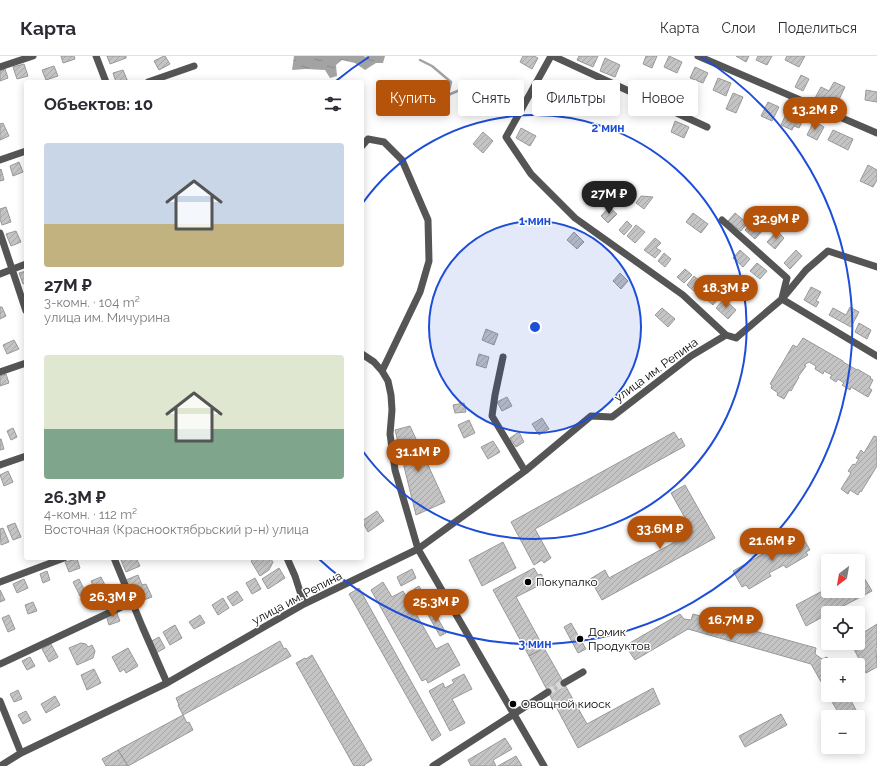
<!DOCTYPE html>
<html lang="ru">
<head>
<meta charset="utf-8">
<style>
	:root { --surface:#fff; --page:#f7f7f7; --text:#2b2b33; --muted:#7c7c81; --line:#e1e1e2; --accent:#b45309 }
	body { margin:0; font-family:Raleway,sans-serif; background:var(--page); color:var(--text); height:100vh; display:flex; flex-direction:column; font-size:15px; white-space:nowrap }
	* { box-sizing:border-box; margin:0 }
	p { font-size:13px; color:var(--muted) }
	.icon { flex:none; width:22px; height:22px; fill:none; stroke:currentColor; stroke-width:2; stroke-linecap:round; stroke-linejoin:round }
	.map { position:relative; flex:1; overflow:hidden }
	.panel { position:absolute; left:24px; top:24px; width:340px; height:480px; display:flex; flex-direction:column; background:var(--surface); border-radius:4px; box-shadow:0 2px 10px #0003 }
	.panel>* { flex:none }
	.banner { position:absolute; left:376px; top:24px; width:380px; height:36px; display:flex; gap:8px }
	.needle { width:26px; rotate:211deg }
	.fabs { position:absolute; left:821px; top:498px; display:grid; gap:8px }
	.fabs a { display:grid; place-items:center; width:44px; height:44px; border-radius:4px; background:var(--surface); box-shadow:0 2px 10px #0003; font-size:20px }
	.price { position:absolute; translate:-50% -34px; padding:0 9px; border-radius:14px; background:var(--accent); color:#fff; font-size:13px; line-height:26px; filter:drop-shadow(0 1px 2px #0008) }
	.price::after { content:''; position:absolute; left:50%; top:24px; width:12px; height:9px; margin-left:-6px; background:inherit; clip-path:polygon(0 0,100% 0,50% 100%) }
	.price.selected { background:#222; color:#fff }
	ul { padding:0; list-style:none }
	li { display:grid; align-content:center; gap:8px; height:212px; padding:0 20px }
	li span { display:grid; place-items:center; height:124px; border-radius:4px; color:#555 }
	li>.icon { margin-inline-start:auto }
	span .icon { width:72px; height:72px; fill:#fffc; stroke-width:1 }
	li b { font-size:17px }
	h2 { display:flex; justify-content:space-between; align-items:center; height:48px; padding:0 20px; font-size:17px }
	.pill { padding:0 14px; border-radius:4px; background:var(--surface); box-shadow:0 2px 10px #0003; font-size:14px; line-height:36px }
	.pill.selected { background:var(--accent); color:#fff }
	header { display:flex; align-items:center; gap:24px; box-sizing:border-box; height:56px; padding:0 20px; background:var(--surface); border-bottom:1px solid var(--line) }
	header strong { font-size:19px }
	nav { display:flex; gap:22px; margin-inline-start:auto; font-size:14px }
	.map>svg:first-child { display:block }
</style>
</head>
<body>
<header>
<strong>Карта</strong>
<nav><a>Карта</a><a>Слои</a><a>Поделиться</a></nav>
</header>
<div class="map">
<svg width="877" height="710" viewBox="0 0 877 710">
	<defs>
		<pattern id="water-ripples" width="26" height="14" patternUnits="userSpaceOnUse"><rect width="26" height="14" fill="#a3a3a3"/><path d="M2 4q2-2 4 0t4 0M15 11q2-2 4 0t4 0" fill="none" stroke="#8b8b8b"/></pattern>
		<pattern id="building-hatch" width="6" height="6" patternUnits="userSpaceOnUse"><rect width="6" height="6" fill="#c4c4c4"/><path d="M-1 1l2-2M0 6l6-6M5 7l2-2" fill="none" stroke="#a7a7a7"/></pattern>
	</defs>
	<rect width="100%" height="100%" fill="#fff"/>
	<path fill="url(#water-ripples)" d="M294 0H364L365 1 367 0H385L383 7H376L365 14 355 7 342 4 336 9 337 20 330 22 325 14 306 13 292 14Z"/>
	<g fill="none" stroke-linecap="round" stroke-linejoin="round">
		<path stroke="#a3a3a3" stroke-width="2.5" d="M420 4 432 10 451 26 448 39 460 34 483 37 494 46 502 36 518 42"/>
	</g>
	<path fill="url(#building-hatch)" stroke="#999" d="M61 0H74L75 3 63 7Z
		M107 0H126V2L110 8Z
		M164 0H165L170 8 159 14 154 5Z
		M523 0H534L538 2 532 13 520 6Z
		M579 0H598L593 11 577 4Z
		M646 0H657L652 12 643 8Z
		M669 0 682 6 677 17 664 11Z
		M736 0H749L746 6Z
		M758 0H772L767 9 756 4Z
		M787 0H805L799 11 785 4Z
		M605 2 620 9 615 21 600 15Z
		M24 8 28 20 17 23 13 11Z
		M54 10 58 20 46 24 42 14Z
		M695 11 708 17 703 27 690 22Z
		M5 13 8 22 0 25V15Z
		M123 14 128 26H116L113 17Z
		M801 19 809 23 803 35 795 31Z
		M718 22 731 27 726 40 713 34Z
		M834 26 845 31 835 52 815 42 821 31 829 35Z
		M866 34 877 36V46L865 44Z
		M584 37 597 45 589 59 576 51Z
		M733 37 743 41 736 57 726 53Z
		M768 46 779 51 772 65 761 60Z
		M788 54 804 62 799 72 794 70 792 74 781 69Z
		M675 65 689 71 684 82 671 76Z
		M814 65 824 71 817 84 807 79Z
		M3 67 9 80 0 84V68Z
		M521 72 536 80 530 90 516 82Z
		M833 74 853 83 848 94 828 84Z
		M483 76 493 85 483 97 473 88Z
		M19 106 23 116 13 120 10 110Z
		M868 109 877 114V124L873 131 860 125Z
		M1 113 4 124 0 125V114Z
		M641 140 653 141 644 153 636 147Z
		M6 151 11 166 2 169 0 163V153Z
		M609 151 617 158 608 167 601 160Z
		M693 157 708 168 701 177 686 166Z
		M735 157 747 167 741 175 728 165Z
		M627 165 632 170 624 179 619 174Z
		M754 165 763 174 755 183 745 174Z
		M636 169 645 176 635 187 627 180Z
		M16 175 21 186 11 190 6 178Z
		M777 175 784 182 775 193 767 186Z
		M574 176 584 186 577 193 567 184Z
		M655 182 661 187 656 192 661 195 655 202 644 194Z
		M740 194 750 203 743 211 733 202Z
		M796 194 802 200 790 213 784 207Z
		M664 197 671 203 665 211 658 205Z
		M757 207 767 215 760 223 750 215Z
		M685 213 692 219 684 227 677 221Z
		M26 215V227L23 228 19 217Z
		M620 217 628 225 621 233 613 225Z
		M694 220 701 226 694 235 687 229Z
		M714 231 722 238 713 249 705 242Z
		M811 231 821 236 816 245 819 246 816 251 804 244Z
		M724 243 736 254 728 263 716 252Z
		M0 251H2L6 260 0 263Z
		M850 251 859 256 851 271 829 259 833 252 846 259Z
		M662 252 675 263 668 271 655 259Z
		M859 267 871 274 867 283 855 276Z
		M486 273 498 278 494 289 482 284Z
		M803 282 843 305V306L857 314V313L871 321 870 322 873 324 869 332 872 334 868 341 851 331 850 334 842 329 844 327 838 323 836 326 830 322 832 319 824 315 823 318 815 313 816 310 809 306 804 309 806 310 798 321H799L791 335 789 334 784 343 777 339 778 337 771 332 772 329 770 328 793 289 797 291Z
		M14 284 19 293 7 298 3 289Z
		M479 298 489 301 486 312 476 309Z
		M6 318 9 327 0 330V320Z
		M507 341 512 350 502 355 497 346Z
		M464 347 466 356 455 357 453 349Z
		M542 362 549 373 539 379 532 368Z
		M469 364 475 377 464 382 458 369Z
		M410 370 445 446 416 459 395 374Z
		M13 372 17 381 11 384 7 375Z
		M519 376 524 386 516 391 510 382Z
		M674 376 679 384 681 382 685 390 535 473 551 502 544 507 542 504 534 509 511 466Z
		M874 380 877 381V410L861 436 860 435 858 439 850 434 848 438 841 433 851 417 848 415 853 408 855 409 859 403 856 402 861 394 864 397Z
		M0 383H1L4 393 0 394Z
		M493 385 500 396 488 403 481 391Z
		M8 415 13 426 4 430 0 419Z
		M685 429 715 482 602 544 590 523 605 514 609 522 693 476 671 437Z
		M377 455 384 465 368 476 362 465Z
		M15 467 21 481 13 484 7 470Z
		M3 472 9 486 1 489 0 473Z
		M800 477 810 494 806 496 808 499 786 512 784 509 769 517 771 520 749 533 746 529 742 531 733 515Z
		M503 486 516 512 482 530 469 504Z
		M125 502H136L140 510 126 516 121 504Z
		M255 502H270L273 506 269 514 260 520 251 505Z
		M77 503 80 512 69 516 65 506Z
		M279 512 285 522 268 533 262 523Z
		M534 512 538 519 541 518 546 526 516 541 544 592 529 600 493 534Z
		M412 513 416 522 401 530 397 521Z
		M47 515 50 524 43 527 40 518Z
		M860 515 872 535 830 557H828V558L806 570 796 549 828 532V535H858V516Z
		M138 519 142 529 146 528 152 541 135 547 126 524Z
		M101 521 105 529 95 534 91 525Z
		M255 522 261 533 252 538 246 527Z
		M24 523 28 532 17 537 13 528Z
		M79 523 86 537 80 540 73 526Z
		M383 526 392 541 403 535 436 593 448 587 460 609 428 627 426 623 422 625 371 534Z
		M419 530 429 548 424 550 414 533Z
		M359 532 441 679 432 685 349 538Z
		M0 534 5 544 0 546Z
		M237 535 243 544 233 550 227 541Z
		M223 542 229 552 218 559 212 549Z
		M33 546 37 555 28 558 25 549Z
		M433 554 446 577 440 580 427 557Z
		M116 555 120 565 109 569 106 559Z
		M680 558 684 563 691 564 693 558 816 592 815 598 822 603 827 601 831 609H828V638L811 608 688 573 635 604 629 595 631 594 628 588Z
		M9 559 15 573 8 576 2 562Z
		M200 559 205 567 194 573 189 566Z
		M571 567 586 593 578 597 564 571Z
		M877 568V591L876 592 877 611 866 617 851 587H858V580Z
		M175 569 182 582 170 589 163 576Z
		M159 581 165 592 156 597 150 586Z
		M280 585 284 593 286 592 291 600 183 659 178 649H179L176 642 238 609Z
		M81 587 86 588 88 591 92 589 95 595 93 602 77 609 69 592Z
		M51 588 58 601 49 606 42 593Z
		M128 592 138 610 126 617 124 613 120 616 112 601Z
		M544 592 587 668 653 632 660 648 578 692 529 600Z
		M312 599 372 704 364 709 365 710H354L296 607 305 602 306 603Z
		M30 601 35 610 27 614 22 605Z
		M94 613 101 627 87 634 81 619Z
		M464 618 472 633 452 643 465 667 450 675 429 635 443 627 445 632 454 627 452 624Z
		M18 634 22 643 14 646 10 638Z
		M828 639H848L856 654 848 658 849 660 847 661H841Z
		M55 640 60 649 46 657 41 648Z
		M26 655 31 664 23 668 18 659Z
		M781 658 787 669 745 691 739 680Z
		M183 659 187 667 189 666 193 674 128 710 118 694Z
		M505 682 512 693 493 704 496 710H471L468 704Z
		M118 694 128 710H106L102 703Z
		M516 700 522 710H498Z"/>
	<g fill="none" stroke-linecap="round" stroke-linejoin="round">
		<path stroke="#d9d9d9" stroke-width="7" stroke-dasharray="7 3.5" stroke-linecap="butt" d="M548 636 564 627"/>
		<path stroke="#555" stroke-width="7" d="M96 0 106 26
			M551 0 506 81 531 118 575 162 683 239 726 279 736 282 782 243 806 214 828 195 877 211
			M553 0 707 71
			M698 0 877 77
			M0 11 33 0
			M148 26 194 10
			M362 90 368 83 384 86 402 104 428 164 429 205 420 236 382 315
			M0 104 26 95
			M722 164 787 222 782 242
			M0 177 26 255
			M0 218 26 208
			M782 243 877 300
			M362 298 374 306 382 315 388 325 391 339 392 354 390 378 395 414 418 493 544 710
			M503 301 495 339 492 360 525 415
			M0 316 26 307
			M0 409 26 400
			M114 502 142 570 167 627
			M287 502 295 520 304 548
			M0 526 64 502
			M0 608 132 546
			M564 627 583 616
			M0 645 21 697
			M0 710 21 697 167 627 304 548 418 493 525 415 591 360 612 361 691 300 726 279
			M433 710 548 636"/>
	</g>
	<circle cx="535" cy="271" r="106" fill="#1d4ed8" fill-opacity=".12"/>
	<g fill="none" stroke="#1d4ed8" stroke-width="2">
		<circle cx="535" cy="271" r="106"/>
		<path d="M362 148A212 212 0 1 1 362 394"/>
		<path d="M336 25A317 317 0 0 1 369 1M701 1A317 317 0 1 1 319 503"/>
	</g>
	<g fill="#000" stroke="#fff" stroke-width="1.5">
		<circle cx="528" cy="526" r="4"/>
		<circle cx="580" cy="583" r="4"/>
		<circle cx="513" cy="648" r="4"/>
	</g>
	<g text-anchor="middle" stroke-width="3" stroke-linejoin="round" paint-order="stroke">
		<g font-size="12" fill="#000" stroke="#fff">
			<text transform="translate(656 314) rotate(-36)" y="4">улица им. Репина</text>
			<text transform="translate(297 542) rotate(-28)" y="4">улица им. Репина</text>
		</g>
		<g font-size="12" fill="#000" stroke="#fff" text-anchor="start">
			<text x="536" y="530">Покупалко</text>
			<text x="588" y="580">Домик<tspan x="588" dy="14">Продуктов</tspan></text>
			<text x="521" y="652">Овощной киоск</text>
		</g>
	</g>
	<circle cx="535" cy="271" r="6" fill="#1d4ed8" stroke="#fff" stroke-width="2"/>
	<g font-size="12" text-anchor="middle" font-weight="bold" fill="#1d4ed8" stroke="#fff" stroke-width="3" stroke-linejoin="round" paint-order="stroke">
		<text x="608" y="76">2 мин</text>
		<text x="535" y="169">1 мин</text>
		<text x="535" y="592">3 мин</text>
	</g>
</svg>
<div class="fabs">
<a><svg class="needle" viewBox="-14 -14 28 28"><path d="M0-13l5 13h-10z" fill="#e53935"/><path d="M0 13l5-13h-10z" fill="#7c7c81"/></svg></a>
<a><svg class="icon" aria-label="locate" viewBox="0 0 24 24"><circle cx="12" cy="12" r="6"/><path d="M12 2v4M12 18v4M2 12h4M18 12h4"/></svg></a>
<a>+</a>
<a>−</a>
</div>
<b class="price" style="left:815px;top:75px">13.2M ₽</b>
<b class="price selected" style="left:609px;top:159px">27M ₽</b>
<b class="price" style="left:776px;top:184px">32.9M ₽</b>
<b class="price" style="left:726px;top:253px">18.3M ₽</b>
<b class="price" style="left:418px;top:417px">31.1M ₽</b>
<b class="price" style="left:660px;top:494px">33.6M ₽</b>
<b class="price" style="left:772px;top:506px">21.6M ₽</b>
<b class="price" style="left:113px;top:562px">26.3M ₽</b>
<b class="price" style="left:436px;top:567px">25.3M ₽</b>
<b class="price" style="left:731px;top:585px">16.7M ₽</b>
<div class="banner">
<a class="pill selected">Купить</a>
<a class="pill">Снять</a>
<a class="pill">Фильтры</a>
<a class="pill">Новое</a>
</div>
<section class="panel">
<h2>Объектов: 10<svg class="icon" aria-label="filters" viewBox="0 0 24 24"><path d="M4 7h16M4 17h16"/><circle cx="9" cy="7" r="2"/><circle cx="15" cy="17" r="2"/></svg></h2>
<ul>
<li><span style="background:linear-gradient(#c9d6e8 65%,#c2b280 0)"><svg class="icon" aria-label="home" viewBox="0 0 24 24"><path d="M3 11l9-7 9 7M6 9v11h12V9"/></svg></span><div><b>27M ₽</b><p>3-комн. · 104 m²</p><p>улица им. Мичурина</p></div></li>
<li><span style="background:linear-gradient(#dfe7d0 60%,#7fa58c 0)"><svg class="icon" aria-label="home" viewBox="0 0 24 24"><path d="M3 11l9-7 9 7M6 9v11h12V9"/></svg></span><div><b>26.3M ₽</b><p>4-комн. · 112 m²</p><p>Восточная (Краснооктябрьский р-н) улица</p></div></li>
</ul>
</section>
</div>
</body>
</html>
